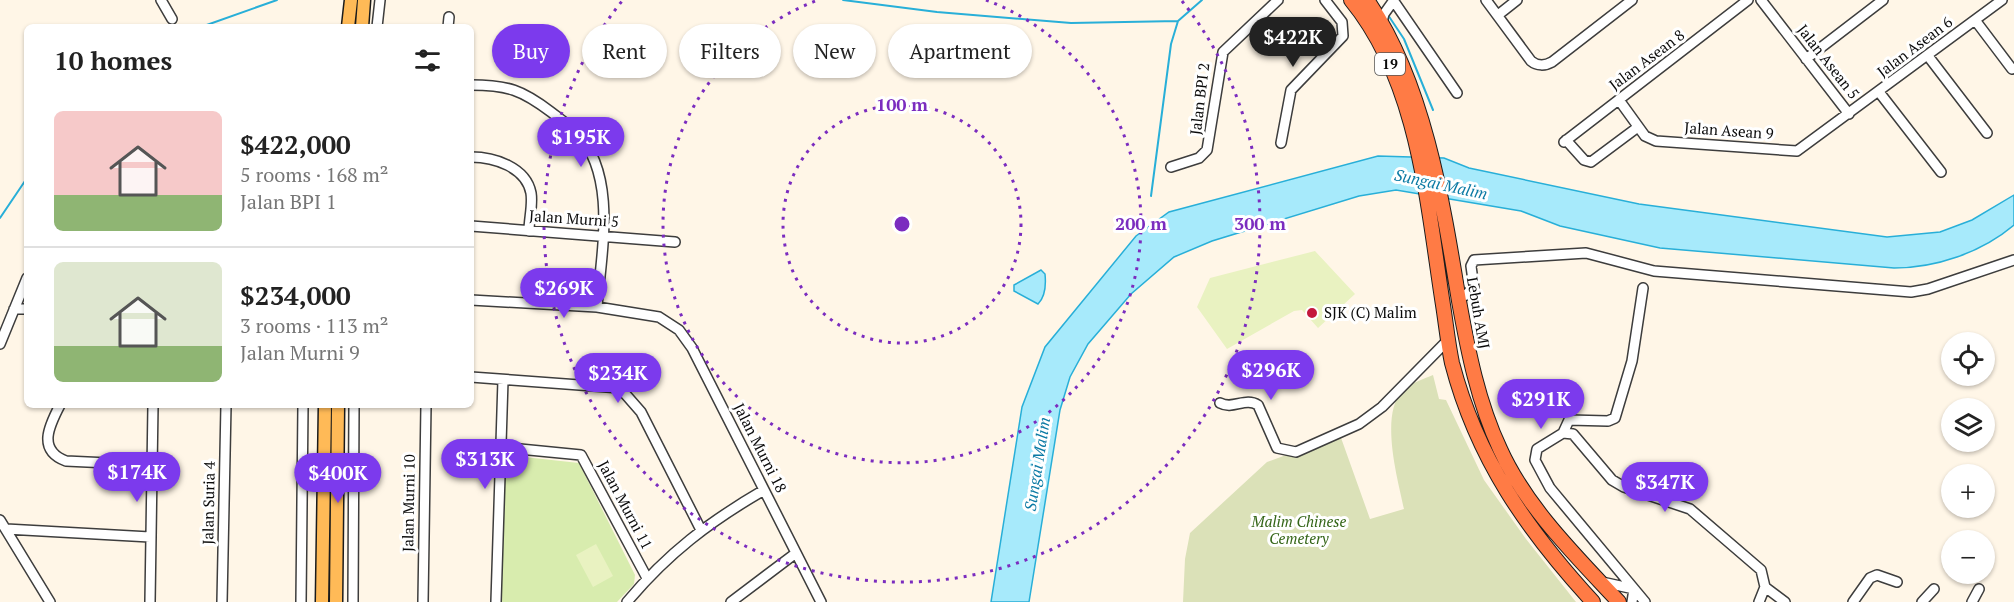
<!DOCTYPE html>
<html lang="en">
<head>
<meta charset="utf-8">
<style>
	:root { --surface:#fff; --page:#f6f6f6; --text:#222; --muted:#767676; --line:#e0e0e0; --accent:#7c3aed }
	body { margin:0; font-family:"PT Serif",serif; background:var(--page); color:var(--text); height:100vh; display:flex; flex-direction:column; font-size:22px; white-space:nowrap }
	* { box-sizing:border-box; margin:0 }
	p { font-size:20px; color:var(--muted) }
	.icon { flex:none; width:33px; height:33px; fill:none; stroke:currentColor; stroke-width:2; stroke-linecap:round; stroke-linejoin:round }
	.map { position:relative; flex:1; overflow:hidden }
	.sheet { position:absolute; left:24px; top:24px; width:450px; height:384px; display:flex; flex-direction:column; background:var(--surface); border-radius:9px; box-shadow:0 2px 4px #0004 }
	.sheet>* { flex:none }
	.top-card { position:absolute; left:492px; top:24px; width:570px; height:54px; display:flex; gap:12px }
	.tools { position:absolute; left:1941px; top:332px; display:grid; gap:12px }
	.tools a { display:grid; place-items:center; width:54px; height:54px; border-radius:50%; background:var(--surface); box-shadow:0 2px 4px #0004; font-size:30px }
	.price { position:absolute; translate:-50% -51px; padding:0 14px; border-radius:21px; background:var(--accent); color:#fff; font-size:20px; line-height:39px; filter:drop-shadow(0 2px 3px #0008) }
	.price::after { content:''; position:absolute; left:50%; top:36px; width:18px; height:14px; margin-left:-9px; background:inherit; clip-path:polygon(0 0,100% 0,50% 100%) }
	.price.active { background:#222; color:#fff }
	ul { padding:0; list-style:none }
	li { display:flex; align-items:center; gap:18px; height:150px; padding:0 30px }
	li+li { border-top:2px solid var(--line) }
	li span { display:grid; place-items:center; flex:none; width:168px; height:120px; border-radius:9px; color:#555 }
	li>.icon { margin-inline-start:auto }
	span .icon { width:72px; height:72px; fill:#fffc; stroke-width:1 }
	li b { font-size:26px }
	h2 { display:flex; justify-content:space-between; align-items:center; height:72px; padding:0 30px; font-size:26px }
	.chip { padding:0 21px; border-radius:27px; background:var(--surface); box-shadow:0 2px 4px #0004; font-size:21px; line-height:54px }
	.chip.active { background:var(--accent); color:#fff }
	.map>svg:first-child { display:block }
</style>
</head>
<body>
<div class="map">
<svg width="2014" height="602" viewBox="0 0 2014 602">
	<rect width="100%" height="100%" fill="#fff6e7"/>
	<path fill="#d8ecae" d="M505 455 579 463 635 575 634 584 617 602H501Z"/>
	<path fill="#dbe1b8" d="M1433 375 1439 399 1446 400 1484 480 1526 539 1576 602H1183L1185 559 1190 533 1267 462 1340 435 1370 519 1404 509C1398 480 1379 414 1403 390 1410 383 1424 379 1433 375Z"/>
	<path fill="#e9f2c1" d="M1315 251 1355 294 1318 328 1302 310 1294 311 1227 349 1197 307 1210 278Z
		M596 544 613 576 593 587 576 555Z"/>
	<path fill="#a7eafb" stroke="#28afd8" stroke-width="1.5" d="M1378 156 1444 158 1469 168 1639 204 1887 237 1940 232 1972 220 2014 195V225C1981 253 1935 268 1894 268L1660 248 1560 226 1521 211 1396 190 1359 196 1212 241 1174 257 1131 294 1088 344 1070 377 1060 410 1029 602H991L1022 407 1045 347 1136 236 1169 212Z
		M1041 270 1045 274C1046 284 1046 296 1038 304L1014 291V285Z"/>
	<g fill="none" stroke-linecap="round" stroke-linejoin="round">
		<path stroke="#28afd8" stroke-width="2" d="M843 0 937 12 1071 23 1178 21
			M1388 15 1404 39 1433 110
			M201 27 277 0
			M1151 196 1171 44 1178 21 1202 0
			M0 218 27 178"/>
		<g stroke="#3d3d3d" stroke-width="12">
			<path id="minor" d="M161 0 172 19
				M1393 0 1457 93
				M1486 0 1531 61C1537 66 1545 66 1552 62L1632 0
				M1761 0 1849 114
				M1498 15 1517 0
				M1975 20 2012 69
				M1382 22 1384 14 1394 0
				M377 27 380 0
				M448 27 449 17
				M1928 56 1987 133
				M1806 59 1883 0
				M471 85C508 85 522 90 551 112 560 119 569 125 577 133 618 176 601 254 597 307
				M1879 92 1941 172
				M1619 100 1645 136 1656 141 1797 151 2002 0
				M1566 140 1584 160 1591 162 1638 127
				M1564 142 1748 0
				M1281 143 1291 90 1343 36 1342 22 1325 0
				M471 157C494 157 526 167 531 193 533 205 529 219 529 231
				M1171 167 1199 158 1207 150 1223 52 1278 0
				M471 226 675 242
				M1643 288 1632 361 1615 418 1608 421 1569 420 1563 433 1537 449 1535 460 1550 488 1645 602
				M471 300 597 307 659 317 679 330 692 348 821 602
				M1459 300 1474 288 1471 266 1474 260 1586 253 1654 271 1911 292 1928 289 2014 260
				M14 309H27
				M0 344 27 278
				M471 377 620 388 641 412 701 530
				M1220 403C1233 410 1245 397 1258 405L1277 448 1296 452 1359 424 1382 407 1449 339
				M60 405C49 426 37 450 66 461L151 465
				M1563 433 1573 434 1612 480 1624 487 1690 509 1761 570 1765 587 1759 602
				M499 447 581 455 647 578
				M0 520 50 602
				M6 529 150 537
				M1602 582 1634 589 1632 602
				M1765 587 1785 602
				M150 602 153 405
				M222 602 226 405
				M301 602 303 405
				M353 602 354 405
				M423 602 426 405
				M496 602 503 380
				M627 602C668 553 709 522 764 490
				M731 602 796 553
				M1853 602 1870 578 1877 575 1897 582
				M1922 602 1934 589
				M1972 602 1979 589"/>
		</g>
		<g stroke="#1b1b1b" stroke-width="15">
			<path id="major" d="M348 27 351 0
				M362 27 364 0
				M322 602 325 405
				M336 602 338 405"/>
		</g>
		<g stroke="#1b1b1b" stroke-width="16">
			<path id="highway" d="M1351 0C1419 83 1427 203 1443 305 1446 324 1448 344 1452 363 1477 459 1527 530 1593 602
				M1367 0C1424 82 1443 203 1459 301 1468 351 1478 402 1500 449 1526 507 1576 556 1619 602"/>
		</g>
		<use href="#minor" stroke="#fff" stroke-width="9"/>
		<use href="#major" stroke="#ffba57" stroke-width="12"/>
		<use href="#highway" stroke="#ff7b45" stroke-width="14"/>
	</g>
	<g fill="none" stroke="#7b2cbf" stroke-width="3" stroke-dasharray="3 6">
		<circle cx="902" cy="224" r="119"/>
		<path d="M986 0A239 239 0 1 1 818 0"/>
		<path d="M1182 1A358 358 0 1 1 622 1"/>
	</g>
	<circle fill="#c4183d" stroke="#fff" stroke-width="2" cx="1312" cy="313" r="6"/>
	<g text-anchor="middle" stroke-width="6" stroke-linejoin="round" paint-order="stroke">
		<rect fill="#fff" stroke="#545454" stroke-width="1.5" x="1375" y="53" width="30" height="22" rx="4.5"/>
		<g font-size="14" font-weight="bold" fill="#0a0a0a">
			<text x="1390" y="69">19</text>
		</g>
		<g font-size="15" fill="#0a0a0a" stroke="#fff">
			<text transform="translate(1915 47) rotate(-37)" y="5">Jalan Asean 6</text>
			<text transform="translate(1647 60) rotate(-37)" y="5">Jalan Asean 8</text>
			<text transform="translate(1828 62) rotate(52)" y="5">Jalan Asean 5</text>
			<text transform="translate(1200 99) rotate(-83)" y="5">Jalan BPI 2</text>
			<text transform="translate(1729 131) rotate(4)" y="5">Jalan Asean 9</text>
			<text transform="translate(574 219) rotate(4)" y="5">Jalan Murni 5</text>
			<text transform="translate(1478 313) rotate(80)" y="5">Lebuh AMJ</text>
			<text transform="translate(760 448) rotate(63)" y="5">Jalan Murni 18</text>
			<text transform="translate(209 503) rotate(-89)" y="5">Jalan Suria 4</text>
			<text transform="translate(409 503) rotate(-89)" y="5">Jalan Murni 10</text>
			<text transform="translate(625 505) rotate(62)" y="5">Jalan Murni 11</text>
		</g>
		<g font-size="15" fill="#0a0a0a" stroke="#fff" text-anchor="start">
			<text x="1324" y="318">SJK (C) Malim</text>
		</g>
		<g font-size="15" font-style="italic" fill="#346517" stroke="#fff">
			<text x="1299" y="527">Malim Chinese<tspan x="1299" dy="17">Cemetery</tspan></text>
		</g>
		<g font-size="16" font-style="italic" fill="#0b7aa4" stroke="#fff">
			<text transform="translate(1441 184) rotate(12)" y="6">Sungai Malim</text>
			<text transform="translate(1037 464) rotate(-81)" y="6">Sungai Malim</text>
		</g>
	</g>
	<circle cx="902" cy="224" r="9" fill="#7b2cbf" stroke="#fff" stroke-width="3"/>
	<g font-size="18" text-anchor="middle" font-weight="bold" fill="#7b2cbf" stroke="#fff" stroke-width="6" stroke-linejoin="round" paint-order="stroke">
		<text x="902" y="111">100 m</text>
		<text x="1141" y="230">200 m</text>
		<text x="1260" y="230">300 m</text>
	</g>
</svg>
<div class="tools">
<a><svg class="icon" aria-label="locate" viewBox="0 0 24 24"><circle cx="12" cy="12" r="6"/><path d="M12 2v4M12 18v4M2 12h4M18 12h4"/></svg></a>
<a><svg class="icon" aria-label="layers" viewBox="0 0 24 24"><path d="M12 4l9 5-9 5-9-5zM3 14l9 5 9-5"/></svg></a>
<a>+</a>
<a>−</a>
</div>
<b class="price active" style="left:1293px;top:68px">$422K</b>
<b class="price" style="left:581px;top:168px">$195K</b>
<b class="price" style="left:564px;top:319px">$269K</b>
<b class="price" style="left:1271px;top:401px">$296K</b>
<b class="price" style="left:618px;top:404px">$234K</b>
<b class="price" style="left:1541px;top:430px">$291K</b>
<b class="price" style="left:485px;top:490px">$313K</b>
<b class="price" style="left:137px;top:503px">$174K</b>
<b class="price" style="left:338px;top:504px">$400K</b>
<b class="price" style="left:1665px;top:513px">$347K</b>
<div class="top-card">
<a class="chip active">Buy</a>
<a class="chip">Rent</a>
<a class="chip">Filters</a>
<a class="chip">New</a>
<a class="chip">Apartment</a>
</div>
<section class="sheet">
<h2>10 homes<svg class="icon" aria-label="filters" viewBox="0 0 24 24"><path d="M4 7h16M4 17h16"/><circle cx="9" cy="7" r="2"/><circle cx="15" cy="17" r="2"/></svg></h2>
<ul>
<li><span style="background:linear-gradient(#f6c9c9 70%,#8fb573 0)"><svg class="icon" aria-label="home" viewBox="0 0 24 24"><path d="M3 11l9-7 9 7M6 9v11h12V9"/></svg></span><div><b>$422,000</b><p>5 rooms · 168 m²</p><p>Jalan BPI 1</p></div></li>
<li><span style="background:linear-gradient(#dfe7d0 70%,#8fb573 0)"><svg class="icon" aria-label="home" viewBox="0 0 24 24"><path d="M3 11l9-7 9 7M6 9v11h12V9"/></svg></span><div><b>$234,000</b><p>3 rooms · 113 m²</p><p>Jalan Murni 9</p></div></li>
</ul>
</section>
</div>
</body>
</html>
